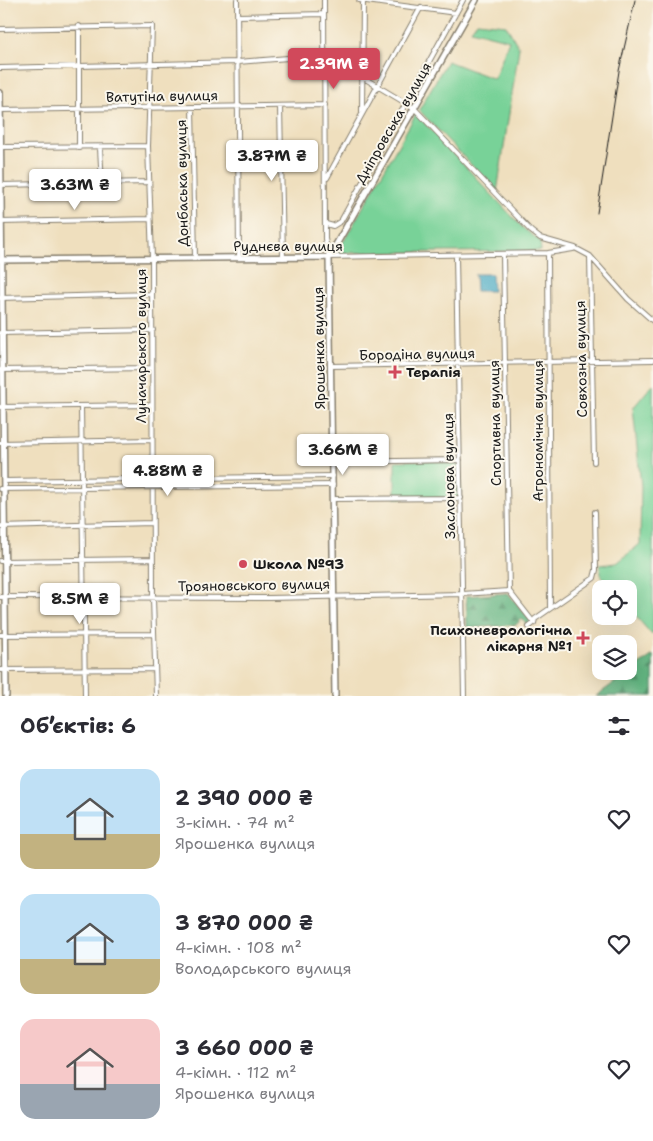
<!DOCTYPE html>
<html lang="uk">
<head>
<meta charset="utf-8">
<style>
	:root { --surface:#fff; --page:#f2f2f3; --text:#2b2b33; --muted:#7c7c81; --accent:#d1495b }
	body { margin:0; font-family:"Shantell Sans",sans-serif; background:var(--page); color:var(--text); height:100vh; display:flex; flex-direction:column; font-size:19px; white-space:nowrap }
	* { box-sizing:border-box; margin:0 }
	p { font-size:16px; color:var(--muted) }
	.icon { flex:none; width:28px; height:28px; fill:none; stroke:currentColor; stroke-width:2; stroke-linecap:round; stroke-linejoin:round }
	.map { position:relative; height:696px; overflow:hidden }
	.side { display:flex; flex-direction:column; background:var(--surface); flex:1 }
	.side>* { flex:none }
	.controls { position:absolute; left:592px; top:580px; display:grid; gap:10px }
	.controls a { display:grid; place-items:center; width:45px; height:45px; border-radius:10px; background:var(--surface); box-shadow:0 5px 20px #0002; font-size:25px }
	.price { position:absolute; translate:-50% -42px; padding:0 11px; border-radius:5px; background:#fff; color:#222; font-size:16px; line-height:32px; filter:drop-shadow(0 1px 2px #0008) }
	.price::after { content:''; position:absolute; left:50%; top:30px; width:15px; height:11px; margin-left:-8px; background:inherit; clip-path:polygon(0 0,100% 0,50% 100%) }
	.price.selected { background:var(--accent); color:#fff }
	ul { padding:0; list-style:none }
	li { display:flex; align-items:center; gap:15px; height:125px; padding:0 20px }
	li span { display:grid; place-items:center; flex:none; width:140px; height:100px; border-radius:15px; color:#555 }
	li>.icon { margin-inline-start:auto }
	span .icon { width:60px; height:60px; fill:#fffc; stroke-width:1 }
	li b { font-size:21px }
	h2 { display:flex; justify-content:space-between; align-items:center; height:60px; padding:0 20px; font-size:21px }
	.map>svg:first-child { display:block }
</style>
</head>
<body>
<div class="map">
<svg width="653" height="696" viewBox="0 0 653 696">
	<defs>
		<pattern id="forest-firs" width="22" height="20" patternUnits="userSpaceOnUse" patternTransform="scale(1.25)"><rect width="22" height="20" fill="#62b480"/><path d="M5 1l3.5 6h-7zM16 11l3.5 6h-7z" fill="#509268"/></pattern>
	</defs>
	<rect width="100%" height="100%" fill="#fbf7ec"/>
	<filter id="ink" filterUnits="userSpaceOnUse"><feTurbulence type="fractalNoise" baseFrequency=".02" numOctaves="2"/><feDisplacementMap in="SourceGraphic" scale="10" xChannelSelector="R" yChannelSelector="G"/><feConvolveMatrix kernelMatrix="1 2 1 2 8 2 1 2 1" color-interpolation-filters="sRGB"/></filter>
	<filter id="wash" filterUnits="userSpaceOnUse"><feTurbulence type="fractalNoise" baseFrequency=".0096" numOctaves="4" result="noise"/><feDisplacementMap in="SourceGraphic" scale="20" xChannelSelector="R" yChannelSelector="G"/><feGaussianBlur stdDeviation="1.12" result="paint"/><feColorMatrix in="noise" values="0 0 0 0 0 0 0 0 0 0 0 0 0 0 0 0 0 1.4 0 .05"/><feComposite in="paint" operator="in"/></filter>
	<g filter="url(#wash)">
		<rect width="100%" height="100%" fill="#efdfbe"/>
		<path fill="#78d298" stroke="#4a775a" d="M477 22 506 25 519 48 497 192 419 110 447 61 494 79 509 40 471 30Z
			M416 114 524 229 540 241 541 251 337 253Z
			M653 384V634L652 635 629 608V589H612L601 575 600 565 617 563 640 544 641 486 633 408Z
			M460 460 461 498H395V461Z"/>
		<path fill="url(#forest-firs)" stroke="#3f684e" d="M508 593 532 622 528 626 522 619 516 625 467 628 466 596Z
			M653 655V696H596Z"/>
		<path fill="#44a8c3" stroke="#306270" d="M475 274H492L493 291H476Z"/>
	</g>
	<g filter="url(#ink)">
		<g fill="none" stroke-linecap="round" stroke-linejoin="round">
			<g stroke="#867e6d" stroke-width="6">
				<path id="minor" d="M237 0 239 257
					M324 0 325 239 329 257 548 253 573 249
					M359 0 456 13
					M237 16 324 14
					M79 26V148
					M0 29 152 26 148 146 152 258 153 598 156 696
					M0 68 238 62 325 55 414 108 531 231 540 238 575 248 590 256 628 299 653 321
					M280 106 283 258
					M192 107 195 258
					M0 110 325 105
					M362 112 363 0
					M0 147 148 146
					M100 148 102 184
					M327 178 421 7
					M0 185 149 182
					M0 222 150 219
					M326 224 333 226 341 221 463 0
					M548 253 550 608
					M503 255 509 591
					M456 256 464 696
					M590 256 594 462
					M0 298 152 294
					M0 333 153 330
					M331 366 653 360
					M0 370 152 368
					M81 406 85 696
					M0 407 152 405
					M0 443 152 440
					M332 462 460 460
					M4 481 333 476
					M0 489 333 485
					M333 499 461 498
					M0 527 152 523
					M0 561 152 559
					M509 591 534 623 529 627
					M0 597 269 598 462 594 509 591
					M534 623 535 619 594 578 596 570 595 512
					M0 635 154 634
					M0 670 155 669"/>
			</g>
			<g stroke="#867e6d" stroke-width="8">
				<path id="tertiary" d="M0 93 6 696
					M329 257 335 696
					M329 257 476 0
					M0 260 329 257"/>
			</g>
			<use href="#minor" stroke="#fff" stroke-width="4"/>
			<use href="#tertiary" stroke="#fff" stroke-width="5"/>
			<path stroke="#1c1c1c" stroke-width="1" d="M597 213 619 71 635 0"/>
		</g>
	</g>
	<g fill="#d1495b" stroke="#fbf7ec" stroke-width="2">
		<path d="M392.5 364.5h5v5h5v5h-5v5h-5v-5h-5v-5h5z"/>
		<circle cx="243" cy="564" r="5"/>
		<path d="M580.5 630.5h5v5h5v5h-5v5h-5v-5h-5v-5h5z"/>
	</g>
	<g text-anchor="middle" stroke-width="4" stroke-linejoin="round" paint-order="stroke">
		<g font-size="14" fill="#1c1c1c" stroke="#fbf7ec">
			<text transform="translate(162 96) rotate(-1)" y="5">Ватутіна вулиця</text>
			<text transform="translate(393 123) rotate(-60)" y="5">Дніпровська вулиця</text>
			<text transform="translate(182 183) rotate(-91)" y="5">Донбаська вулиця</text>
			<text x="288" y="251">Руднєва вулиця</text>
			<text transform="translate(141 346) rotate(-90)" y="5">Луначарського вулиця</text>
			<text transform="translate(319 348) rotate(-91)" y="5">Ярошенка вулиця</text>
			<text transform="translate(417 354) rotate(-1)" y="5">Бородіна вулиця</text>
			<text transform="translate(581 359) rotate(-91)" y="5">Совхозна вулиця</text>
			<text transform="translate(495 423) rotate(-91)" y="5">Спортивна вулиця</text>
			<text transform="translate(538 431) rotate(-90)" y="5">Агрономічна вулиця</text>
			<text transform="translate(449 476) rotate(-91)" y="5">Заслонова вулиця</text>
			<text transform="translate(254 585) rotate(-1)" y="5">Трояновського вулиця</text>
		</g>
		<g font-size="14" font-weight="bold" fill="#1c1c1c" stroke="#fbf7ec" text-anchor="start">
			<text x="406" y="377">Терапія</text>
			<text x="253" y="569">Школа №93</text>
			<text x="572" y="635" text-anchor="end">Психоневрологічна<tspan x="572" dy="16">лікарня №1</tspan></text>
		</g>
	</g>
</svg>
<div class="controls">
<a><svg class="icon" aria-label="locate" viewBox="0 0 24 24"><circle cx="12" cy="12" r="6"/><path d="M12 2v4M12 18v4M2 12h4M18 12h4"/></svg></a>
<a><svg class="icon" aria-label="layers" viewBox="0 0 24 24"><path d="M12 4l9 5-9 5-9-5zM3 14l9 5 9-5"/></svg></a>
</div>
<b class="price selected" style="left:334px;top:90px">2.39M ₴</b>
<b class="price" style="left:272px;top:182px">3.87M ₴</b>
<b class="price" style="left:75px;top:211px">3.63M ₴</b>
<b class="price" style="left:343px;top:476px">3.66M ₴</b>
<b class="price" style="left:168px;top:497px">4.88M ₴</b>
<b class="price" style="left:80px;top:625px">8.5M ₴</b>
</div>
<section class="side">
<h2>Об’єктів: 6<svg class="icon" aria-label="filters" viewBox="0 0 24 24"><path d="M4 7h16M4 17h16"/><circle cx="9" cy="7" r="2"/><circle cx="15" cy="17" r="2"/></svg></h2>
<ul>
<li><span style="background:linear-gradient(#bfe0f5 65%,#c2b280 0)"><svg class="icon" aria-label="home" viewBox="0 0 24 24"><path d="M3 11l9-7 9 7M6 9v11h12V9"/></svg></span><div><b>2 390 000 ₴</b><p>3-кімн. · 74 m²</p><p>Ярошенка вулиця</p></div><svg class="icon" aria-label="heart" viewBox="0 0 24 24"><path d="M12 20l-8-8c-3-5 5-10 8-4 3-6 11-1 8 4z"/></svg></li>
<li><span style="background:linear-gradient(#bfe0f5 65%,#c2b280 0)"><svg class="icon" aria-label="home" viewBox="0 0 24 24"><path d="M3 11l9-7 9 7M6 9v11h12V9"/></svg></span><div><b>3 870 000 ₴</b><p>4-кімн. · 108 m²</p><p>Володарського вулиця</p></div><svg class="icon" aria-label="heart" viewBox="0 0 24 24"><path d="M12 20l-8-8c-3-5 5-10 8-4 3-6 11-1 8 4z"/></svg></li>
<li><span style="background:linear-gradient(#f6c9c9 65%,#9aa5b1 0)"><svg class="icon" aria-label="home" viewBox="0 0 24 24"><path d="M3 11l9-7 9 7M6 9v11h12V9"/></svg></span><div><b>3 660 000 ₴</b><p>4-кімн. · 112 m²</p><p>Ярошенка вулиця</p></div><svg class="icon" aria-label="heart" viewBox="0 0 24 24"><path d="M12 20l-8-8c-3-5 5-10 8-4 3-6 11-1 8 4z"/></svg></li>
</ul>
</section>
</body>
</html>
